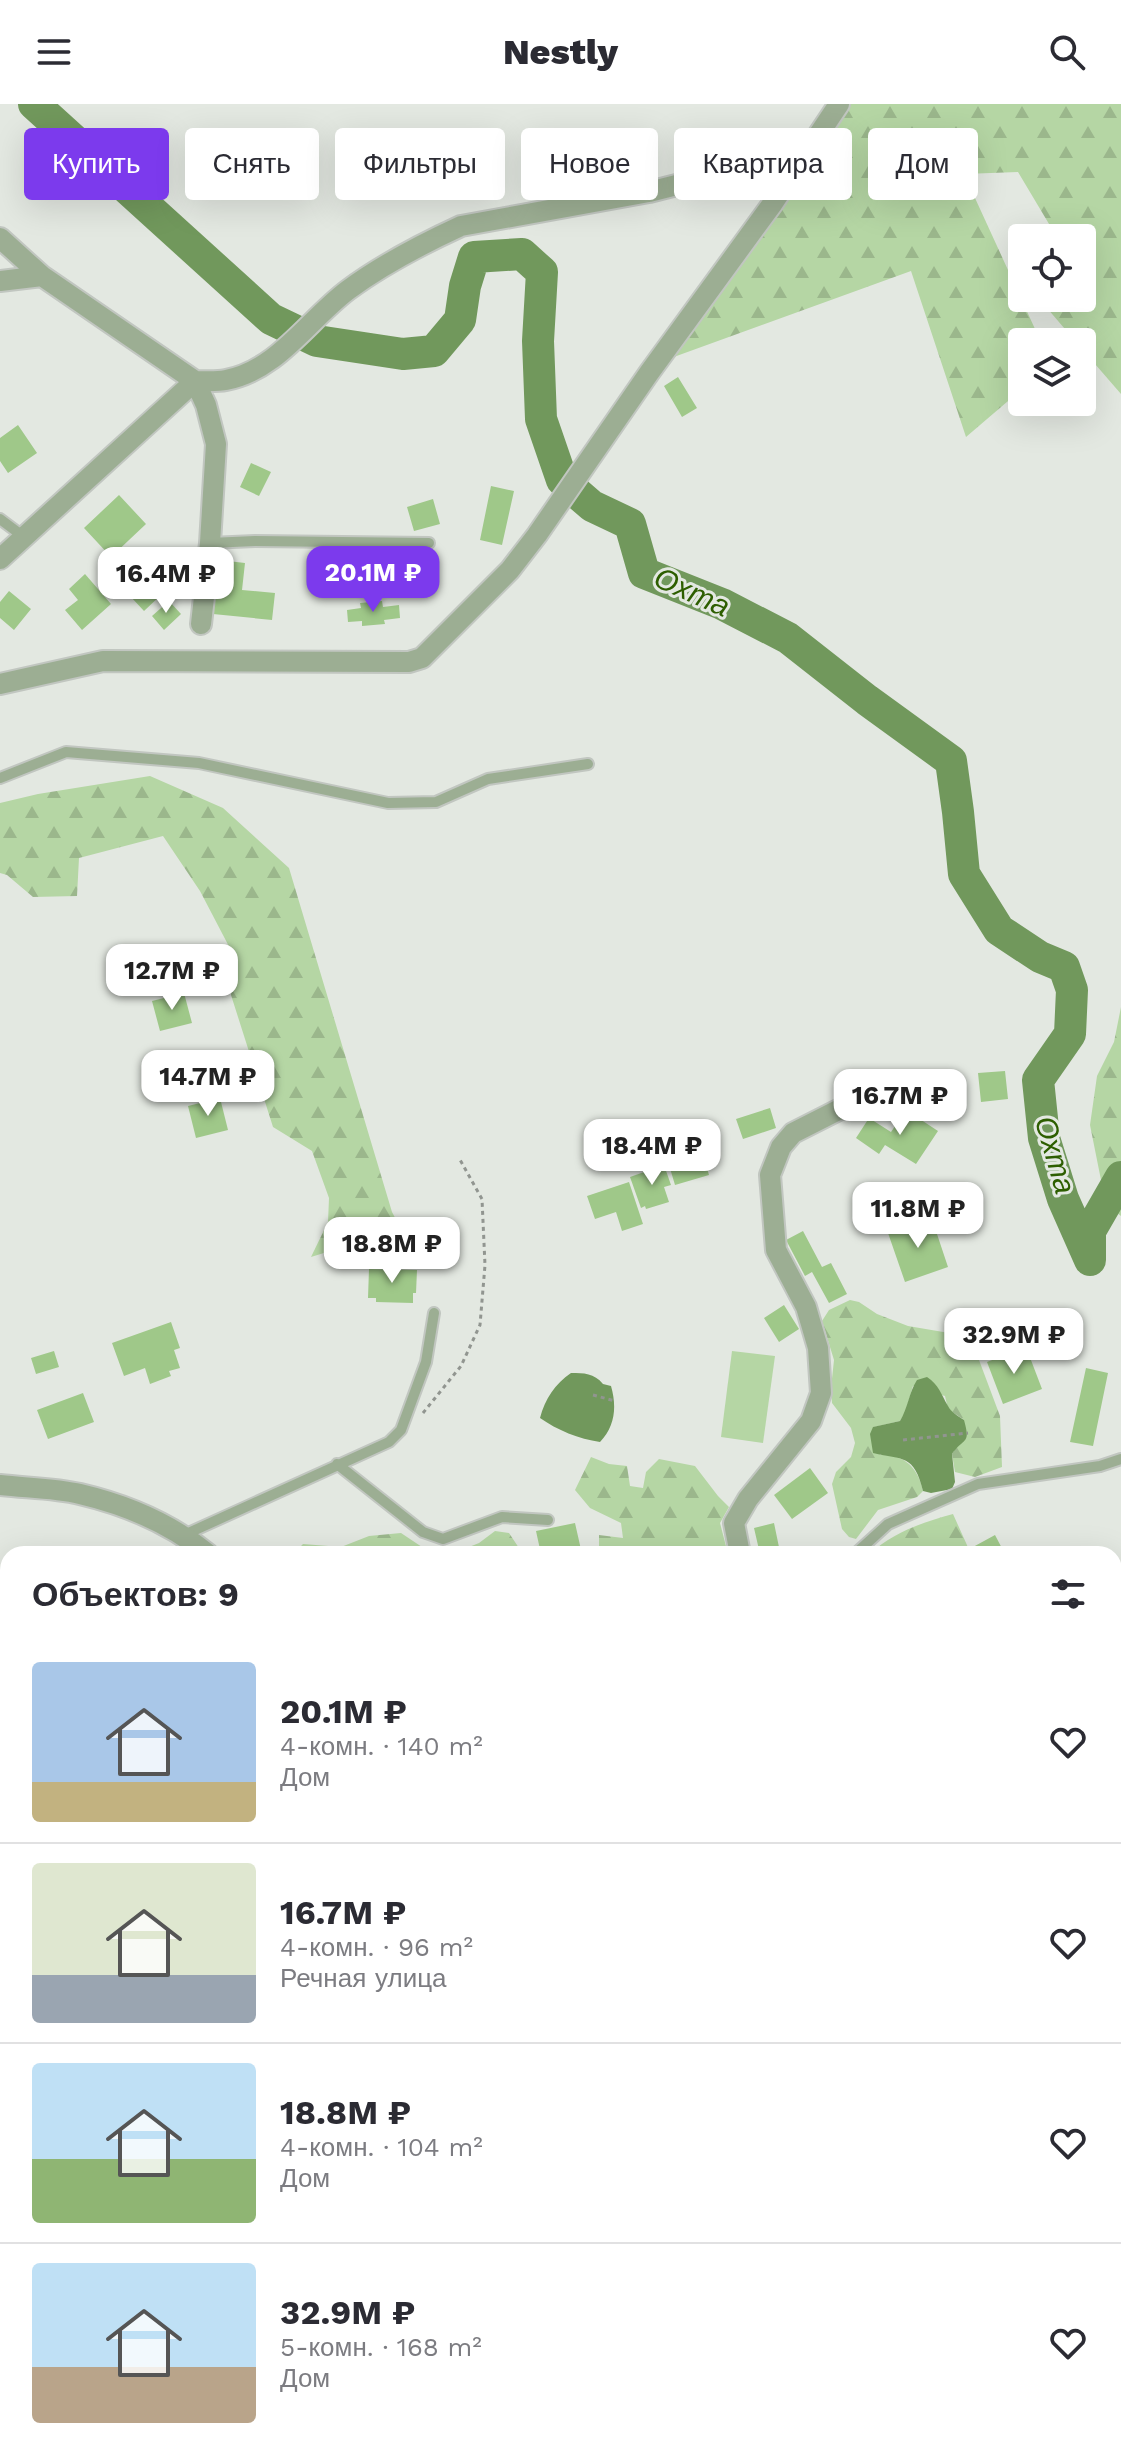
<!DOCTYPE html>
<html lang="ru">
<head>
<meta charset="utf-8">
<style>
	:root { --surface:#fff; --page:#f7f7f7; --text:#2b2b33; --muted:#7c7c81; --line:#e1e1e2; --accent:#7c3aed }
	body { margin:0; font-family:"Work Sans",sans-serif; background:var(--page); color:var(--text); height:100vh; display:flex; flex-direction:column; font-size:30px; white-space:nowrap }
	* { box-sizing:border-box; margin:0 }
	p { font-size:26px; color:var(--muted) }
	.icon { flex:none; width:44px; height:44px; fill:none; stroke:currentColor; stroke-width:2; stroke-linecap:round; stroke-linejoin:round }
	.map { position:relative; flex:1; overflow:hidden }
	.side { position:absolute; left:0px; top:1442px; width:1122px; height:914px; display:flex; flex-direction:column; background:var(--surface); border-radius:24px 24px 0 0; box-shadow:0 8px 32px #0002 }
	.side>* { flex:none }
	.guide { position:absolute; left:24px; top:24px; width:1074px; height:72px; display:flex; gap:16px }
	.tools { position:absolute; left:1008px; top:120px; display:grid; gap:16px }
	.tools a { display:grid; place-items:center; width:88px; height:88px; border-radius:8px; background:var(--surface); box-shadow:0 8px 32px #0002; font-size:40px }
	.price { position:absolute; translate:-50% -68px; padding:0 18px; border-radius:16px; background:#fff; color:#222; font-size:26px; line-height:52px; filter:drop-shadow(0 2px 4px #0008) }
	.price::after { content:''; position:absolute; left:50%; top:48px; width:24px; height:18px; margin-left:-12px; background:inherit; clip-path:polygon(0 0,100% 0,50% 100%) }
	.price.current { background:var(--accent); color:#fff }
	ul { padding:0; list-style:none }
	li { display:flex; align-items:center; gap:24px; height:200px; padding:0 32px }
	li+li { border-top:2px solid var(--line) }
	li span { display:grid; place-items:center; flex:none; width:224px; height:160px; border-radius:8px; color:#555 }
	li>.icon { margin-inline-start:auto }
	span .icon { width:96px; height:96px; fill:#fffc; stroke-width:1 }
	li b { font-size:34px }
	h2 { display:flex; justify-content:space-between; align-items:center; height:96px; padding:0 32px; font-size:34px }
	.pill { padding:0 28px; border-radius:8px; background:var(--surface); box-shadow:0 8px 32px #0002; font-size:28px; line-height:72px }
	.pill.current { background:var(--accent); color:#fff }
	header { display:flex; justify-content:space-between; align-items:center; height:104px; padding:0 32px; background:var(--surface); font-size:36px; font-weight:800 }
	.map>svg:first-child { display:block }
</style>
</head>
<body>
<header><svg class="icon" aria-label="menu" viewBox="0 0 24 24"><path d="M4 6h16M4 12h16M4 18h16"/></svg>Nestly<svg class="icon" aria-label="search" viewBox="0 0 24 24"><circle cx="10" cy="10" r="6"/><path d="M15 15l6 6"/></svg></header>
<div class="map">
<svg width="1121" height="2355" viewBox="0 0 1121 2355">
	<defs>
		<pattern id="forest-firs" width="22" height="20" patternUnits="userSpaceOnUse" patternTransform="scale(2)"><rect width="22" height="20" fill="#b5d6a4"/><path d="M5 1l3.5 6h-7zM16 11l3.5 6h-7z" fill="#9bb78c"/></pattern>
	</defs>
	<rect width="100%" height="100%" fill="#e3e8e1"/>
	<path fill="#b5d6a4" d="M732 1247 775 1252 763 1339 721 1333Z"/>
	<path fill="url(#forest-firs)" d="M847 0H1121V290L1082 245V238H1076L1041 197 1042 194H1082V134H1051L1052 125 1018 68 964 70 1041 238H1022V285L966 333 911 167 671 254Z
		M150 672 223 704 289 764 392 1108 401 1125 311 1153 328 1118 329 1094 312 1047 273 1023 231 891 235 854 200 787 163 732 79 754 77 792 33 793 7 771 0 769V699L38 690Z
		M1121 903V1112L1106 1101 1090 1021 1097 972 1114 938Z
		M850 1196 859 1198 877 1210 908 1222 955 1230 976 1248 1000 1312 1002 1363 975 1373 955 1368 952 1350 955 1345 964 1316 948 1305 945 1292 913 1282 905 1309 900 1317 874 1323 880 1351C904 1350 918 1363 923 1387L917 1393 878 1406 856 1435 849 1433 842 1425 832 1380 836 1368 851 1353 855 1339 851 1324 832 1299 831 1284 834 1256 822 1217 829 1206Z
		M591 1353 609 1360 627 1362 630 1382 643 1384 646 1368 659 1355 695 1362 718 1392 729 1403 720 1419 728 1450H599V1431L623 1434 621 1419 590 1404 575 1386Z
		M953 1410 971 1450H869C895 1428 920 1419 953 1410Z
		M495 1427 509 1429 523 1450H293L303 1440 341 1443 369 1432 401 1429 425 1445 454 1449 479 1439Z
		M1121 1741V1937L1114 1921V1743Z
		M8 1796V1927L0 1920V1797Z
		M0 1952 8 1958V2137L0 2136Z
		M1114 1982 1121 1984V2355H717L720 2348H1114Z"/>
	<path fill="#71985c" d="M571 1269C584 1269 594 1269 603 1280L611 1282C617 1303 615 1322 600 1338 579 1335 557 1326 540 1314 545 1295 555 1280 571 1269Z
		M927 1273C939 1281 941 1290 948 1302 951 1308 958 1312 964 1316 971 1341 964 1333 952 1350L955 1378 952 1385 931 1389 923 1387C914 1350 903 1356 873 1349L870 1330 873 1323 900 1317C908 1304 909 1288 917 1276Z"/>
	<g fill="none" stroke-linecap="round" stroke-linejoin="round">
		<path stroke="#71985c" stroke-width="5" d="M1114 1684 1121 1679
			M1114 1973 1121 1978
			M909 2348 918 2355
			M403 2355 411 2348"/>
		<path stroke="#71985c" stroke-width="32" d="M34 0 271 215 317 237 403 250 434 247 460 216 465 182 474 153 522 150 542 168 538 237 541 315 562 376 592 402 630 420 644 469 722 500 788 534 867 596 951 657 958 708 964 770 999 826 1040 853 1064 863 1072 886 1070 930 1038 976 1044 1034 1063 1095 1090 1156V1127L1121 1073"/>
	</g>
	<path fill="#9fc889" d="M678 273 697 304 682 313 664 282Z
		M18 321 37 349 8 369 0 357V334Z
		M251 359 271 368 259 392 240 383Z
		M491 382 514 387 502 441 480 436Z
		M119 391 146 420 111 453 84 424Z
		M433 395 440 420 414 427 407 403Z
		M179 449 195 450 194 469 178 468Z
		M219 456 245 459 242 486 275 489 272 516 213 510Z
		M135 461 162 490 144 507 117 478Z
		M85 470 111 500 82 526 65 506 78 496 69 485Z
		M9 487 31 505 14 526 0 514V498Z
		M169 497 181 510 164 526 152 512Z
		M382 497 383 503 399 501 400 514 384 516 385 520 362 522V517L348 518 347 506 361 504 360 499Z
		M184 889 192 919 160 927 152 897Z
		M1005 967 1008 995 981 998 978 969Z
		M220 994 228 1026 196 1034 188 1002Z
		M770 1004 776 1024 743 1035 736 1015Z
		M906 1006 938 1027 916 1060 885 1041 879 1050 856 1034 869 1014 891 1028Z
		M703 1050 709 1071 675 1081 669 1061Z
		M664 1061 671 1081 664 1083 669 1098 646 1105 645 1102 641 1104 630 1073Z
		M629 1078 643 1120 622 1127 616 1108 595 1115 587 1092Z
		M932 1115 948 1163 905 1178 888 1129Z
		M803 1127 822 1163 831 1159 847 1190 829 1199 812 1168 805 1172 786 1136Z
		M369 1165 417 1166 416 1189H413V1199L376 1198V1194H368Z
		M784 1201 799 1225 779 1238 764 1214Z
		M171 1218 180 1244 174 1246 180 1264 169 1267 171 1272 150 1280 145 1264 124 1272 112 1239Z
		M1026 1243 1042 1285 1003 1300 987 1258Z
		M54 1247 59 1263 36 1270 31 1254Z
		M1086 1264 1108 1269 1093 1342 1070 1338Z
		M83 1289 94 1318 48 1335 37 1306Z
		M810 1364 828 1389 792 1415 774 1391Z
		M575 1419 582 1450H541L536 1427Z
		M774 1419 780 1448 760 1450 754 1424Z
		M995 1431 1005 1450H977L973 1443Z
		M0 1745 8 1752V1779L6 1781 0 1776Z"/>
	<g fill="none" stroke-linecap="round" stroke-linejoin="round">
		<g stroke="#c1c6c0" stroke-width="14">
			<path id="service" d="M0 415 24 433
				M210 439 255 437 429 439
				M0 674 66 648 199 659 388 699 436 698 488 675 588 660
				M337 1360 423 1428 443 1435 502 1413 548 1416
				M184 1431 389 1338 401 1326 426 1258 434 1209
				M855 1450 888 1420 978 1380 1100 1362 1121 1355
				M0 1934 8 1940
				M0 2244 8 2245
				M0 2306 8 2305"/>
		</g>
		<g stroke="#c1c6c0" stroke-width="24">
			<path id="minor" d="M0 134 42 172 195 277 206 301 216 340 210 439 201 520
				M0 177 42 172
				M0 455 195 277C205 277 216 278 226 276 278 266 308 216 348 186 383 160 422 140 461 122L649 88 807 48
				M0 580 103 557 409 558 422 554 510 466 537 431 649 269 773 99 839 0
				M0 1381C26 1384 55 1384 80 1390 127 1401 171 1420 208 1450
				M740 1450 734 1419 748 1395 811 1317 821 1289 818 1244 806 1203 776 1146 770 1071 781 1043 793 1029 862 994
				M630 2348 633 2355"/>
		</g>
		<path stroke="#919590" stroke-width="3" stroke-dasharray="4 4" stroke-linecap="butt" d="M593 1291 615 1297
			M423 1309 461 1262 480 1221 485 1161 482 1095 459 1054
			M903 1336 968 1329"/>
		<use href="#service" stroke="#9cae93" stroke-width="10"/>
		<use href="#minor" stroke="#9cae93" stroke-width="20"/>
	</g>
	<g text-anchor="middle" stroke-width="6" stroke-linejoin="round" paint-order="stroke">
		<g font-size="30" font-style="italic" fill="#2d5e00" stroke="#e3e8e1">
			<text transform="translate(692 488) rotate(24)" y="10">Охта</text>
			<text transform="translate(1055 1051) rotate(74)" y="10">Охта</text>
		</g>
	</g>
</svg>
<div class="tools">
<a><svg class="icon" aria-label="locate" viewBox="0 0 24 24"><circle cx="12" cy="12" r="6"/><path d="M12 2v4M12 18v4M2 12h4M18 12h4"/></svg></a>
<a><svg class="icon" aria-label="layers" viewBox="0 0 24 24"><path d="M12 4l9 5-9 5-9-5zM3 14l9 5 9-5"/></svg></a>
</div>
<b class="price current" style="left:373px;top:510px">20.1M ₽</b>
<b class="price" style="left:166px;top:511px">16.4M ₽</b>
<b class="price" style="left:172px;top:908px">12.7M ₽</b>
<b class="price" style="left:208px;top:1014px">14.7M ₽</b>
<b class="price" style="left:900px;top:1033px">16.7M ₽</b>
<b class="price" style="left:652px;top:1083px">18.4M ₽</b>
<b class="price" style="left:918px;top:1146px">11.8M ₽</b>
<b class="price" style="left:392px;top:1181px">18.8M ₽</b>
<b class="price" style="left:1014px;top:1272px">32.9M ₽</b>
<div class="guide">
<a class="pill current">Купить</a>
<a class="pill">Снять</a>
<a class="pill">Фильтры</a>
<a class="pill">Новое</a>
<a class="pill">Квартира</a>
<a class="pill">Дом</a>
</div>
<section class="side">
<h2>Объектов: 9<svg class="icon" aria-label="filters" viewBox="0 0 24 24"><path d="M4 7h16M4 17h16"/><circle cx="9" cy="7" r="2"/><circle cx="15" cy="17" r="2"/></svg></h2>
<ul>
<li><span style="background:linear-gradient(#a9c7e8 75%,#c2b280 0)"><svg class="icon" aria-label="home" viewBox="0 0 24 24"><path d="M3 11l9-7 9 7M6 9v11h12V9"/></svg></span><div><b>20.1M ₽</b><p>4-комн. · 140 m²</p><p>Дом</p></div><svg class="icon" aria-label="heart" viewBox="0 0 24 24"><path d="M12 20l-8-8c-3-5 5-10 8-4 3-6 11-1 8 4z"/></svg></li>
<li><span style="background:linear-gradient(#dfe7d0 70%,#9aa5b1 0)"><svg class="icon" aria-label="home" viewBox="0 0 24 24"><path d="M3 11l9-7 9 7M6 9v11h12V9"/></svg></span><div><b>16.7M ₽</b><p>4-комн. · 96 m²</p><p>Речная улица</p></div><svg class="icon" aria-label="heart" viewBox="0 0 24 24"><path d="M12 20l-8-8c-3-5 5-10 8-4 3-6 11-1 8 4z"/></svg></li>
<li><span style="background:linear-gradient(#bfe0f5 60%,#8fb573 0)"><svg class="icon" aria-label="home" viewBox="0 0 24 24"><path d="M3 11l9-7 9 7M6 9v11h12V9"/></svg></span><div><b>18.8M ₽</b><p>4-комн. · 104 m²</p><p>Дом</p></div><svg class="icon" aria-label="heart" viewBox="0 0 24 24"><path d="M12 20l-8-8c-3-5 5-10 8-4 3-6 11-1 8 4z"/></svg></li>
<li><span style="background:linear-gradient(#bfe0f5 65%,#b9a48a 0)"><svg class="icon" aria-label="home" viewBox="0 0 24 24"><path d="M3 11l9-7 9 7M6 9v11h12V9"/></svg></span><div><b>32.9M ₽</b><p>5-комн. · 168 m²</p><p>Дом</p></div><svg class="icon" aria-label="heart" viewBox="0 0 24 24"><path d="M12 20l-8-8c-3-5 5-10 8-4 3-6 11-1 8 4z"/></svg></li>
</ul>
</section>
</div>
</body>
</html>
